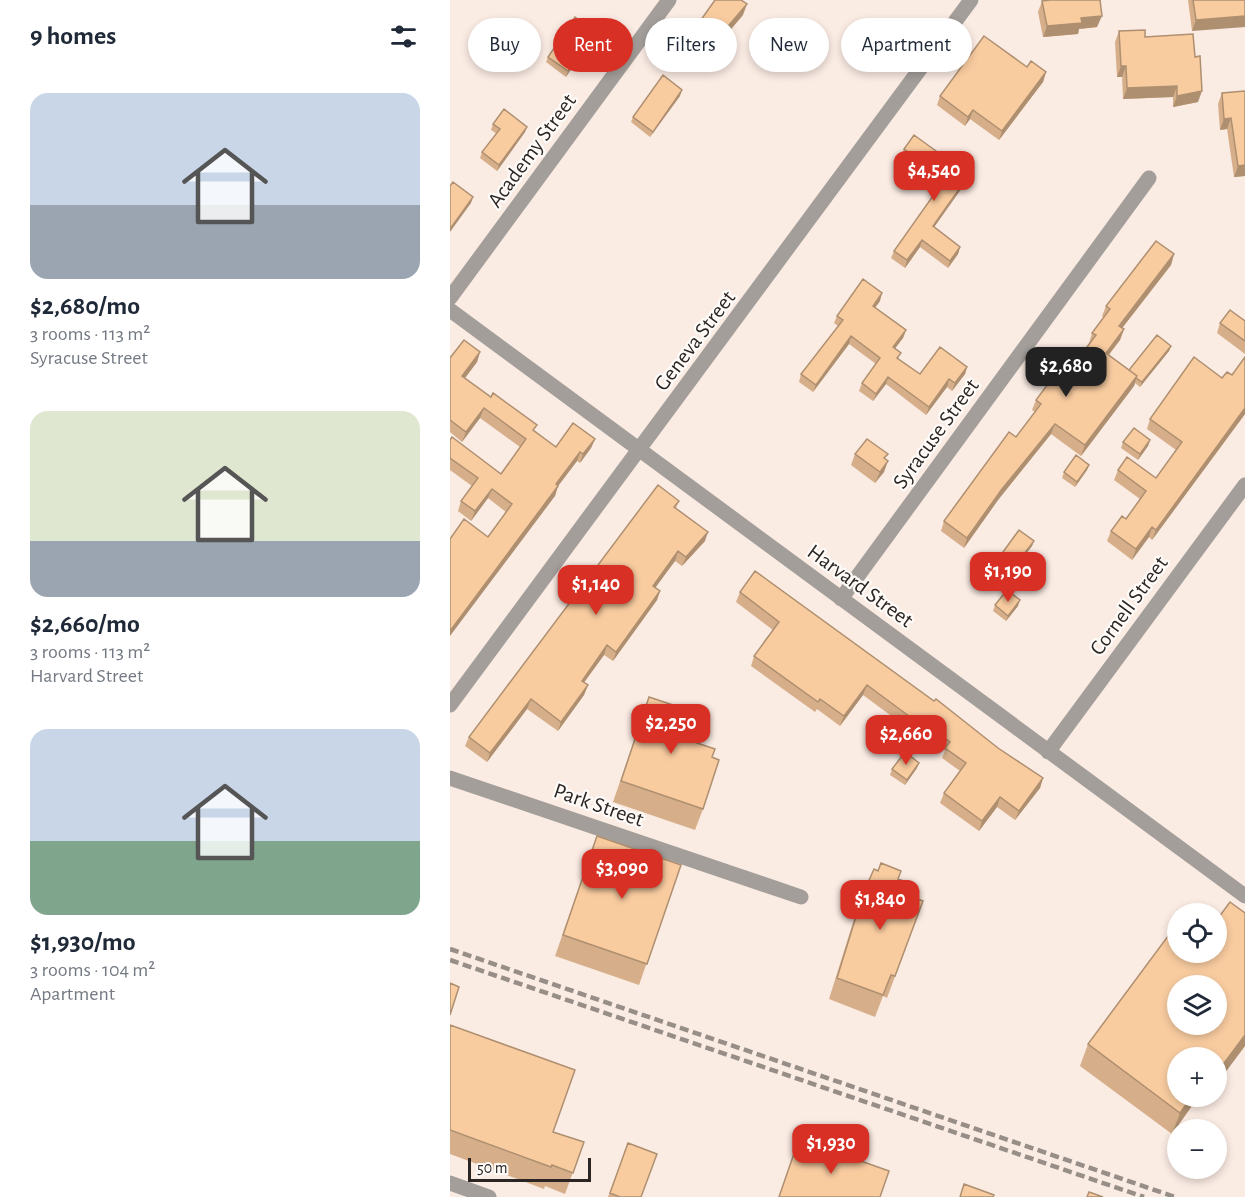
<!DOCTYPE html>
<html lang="en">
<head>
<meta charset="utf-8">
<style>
	:root { --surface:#fff; --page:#f2f2f3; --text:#1f2937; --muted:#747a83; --accent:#d93025 }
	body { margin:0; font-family:"Alegreya Sans",sans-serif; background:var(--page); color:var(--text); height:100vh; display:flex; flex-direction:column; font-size:22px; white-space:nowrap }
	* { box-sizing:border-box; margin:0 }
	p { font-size:20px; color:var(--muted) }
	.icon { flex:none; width:33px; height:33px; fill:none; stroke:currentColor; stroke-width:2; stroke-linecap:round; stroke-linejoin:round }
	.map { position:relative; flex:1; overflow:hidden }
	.sheet { display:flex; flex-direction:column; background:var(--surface); width:450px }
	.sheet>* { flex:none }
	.banner { position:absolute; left:18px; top:18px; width:570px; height:54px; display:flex; gap:12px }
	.fabs { position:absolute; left:717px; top:903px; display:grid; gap:12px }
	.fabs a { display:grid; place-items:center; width:60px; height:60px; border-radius:50%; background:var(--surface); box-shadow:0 3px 9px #0003; font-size:30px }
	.scale { position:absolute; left:18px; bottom:15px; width:123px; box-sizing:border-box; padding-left:6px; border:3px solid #2b2623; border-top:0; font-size:16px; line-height:21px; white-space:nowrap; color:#2b2623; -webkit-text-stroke:4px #fefbf9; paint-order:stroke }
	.price { position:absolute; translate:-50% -51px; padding:0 14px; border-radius:12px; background:var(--accent); color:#fff; font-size:20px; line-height:39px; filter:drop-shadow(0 2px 3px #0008) }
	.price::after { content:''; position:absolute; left:50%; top:36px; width:18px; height:14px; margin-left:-9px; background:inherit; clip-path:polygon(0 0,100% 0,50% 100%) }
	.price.selected { background:#222; color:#fff }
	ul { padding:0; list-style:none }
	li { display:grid; align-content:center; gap:12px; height:318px; padding:0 30px }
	li span { display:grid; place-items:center; height:186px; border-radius:18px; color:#555 }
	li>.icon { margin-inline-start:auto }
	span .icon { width:108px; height:108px; fill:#fffc; stroke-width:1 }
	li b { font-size:26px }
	h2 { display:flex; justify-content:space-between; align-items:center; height:72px; padding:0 30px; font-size:26px }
	.pill { padding:0 21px; border-radius:27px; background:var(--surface); box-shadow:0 3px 9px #0003; font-size:21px; line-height:54px }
	.pill.selected { background:var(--accent); color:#fff }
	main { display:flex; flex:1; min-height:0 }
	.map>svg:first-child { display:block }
</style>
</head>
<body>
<main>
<section class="sheet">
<h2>9 homes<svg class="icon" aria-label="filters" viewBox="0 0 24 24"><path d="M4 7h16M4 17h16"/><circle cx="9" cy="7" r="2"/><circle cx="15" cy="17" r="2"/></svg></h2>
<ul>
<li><span style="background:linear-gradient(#c9d6e8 60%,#9aa5b1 0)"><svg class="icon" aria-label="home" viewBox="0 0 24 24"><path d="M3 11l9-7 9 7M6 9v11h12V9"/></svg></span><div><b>$2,680/mo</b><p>3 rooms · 113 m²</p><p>Syracuse Street</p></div></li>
<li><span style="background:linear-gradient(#dfe7d0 70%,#9aa5b1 0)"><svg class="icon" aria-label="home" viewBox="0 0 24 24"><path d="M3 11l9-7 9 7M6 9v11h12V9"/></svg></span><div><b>$2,660/mo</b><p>3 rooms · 113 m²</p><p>Harvard Street</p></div></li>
<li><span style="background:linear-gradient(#c9d6e8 60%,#7fa58c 0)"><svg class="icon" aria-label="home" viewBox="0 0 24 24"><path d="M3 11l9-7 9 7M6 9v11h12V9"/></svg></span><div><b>$1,930/mo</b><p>3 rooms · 104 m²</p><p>Apartment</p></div></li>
</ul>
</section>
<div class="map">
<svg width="795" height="1197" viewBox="0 0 795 1197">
	<rect width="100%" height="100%" fill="#faebe3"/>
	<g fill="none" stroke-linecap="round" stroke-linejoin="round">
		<path stroke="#a39e9a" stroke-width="15" d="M0 298 219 0
			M0 310 795 896
			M391 599 699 178
			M0 705 521 0
			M598 752 795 485
			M0 778 351 897
			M0 1183 39 1197"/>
		<path stroke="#988e88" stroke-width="4.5" stroke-dasharray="9 4.5" stroke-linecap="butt" d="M0 949 725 1197
			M0 960 694 1197"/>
	</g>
	<path fill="#d6af8a" d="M597 0H651L647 27 629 29 628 34 593 37 588 12 592 1Z
		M738 0H795L742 31Z
		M293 15 258 56 239 42 243 31Z
		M669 31 695 37 745 57 748 102 723 107V97L673 99 672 77H667L665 42Z
		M142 37 116 77 96 62 98 57Z
		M577 67 596 72 593 82 549 140 520 119 515 126 487 105 490 96Z
		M795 91V176L784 177 777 129 770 130 768 104 772 93Z
		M230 96 200 137 181 122 183 117Z
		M43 124 75 132 47 171 30 158 32 152 47 134 41 130Z
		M454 149 504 164 524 168 521 175 484 227 510 247 508 254 498 268 470 247 455 268 441 258 444 251 491 185 451 156Z
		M724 254 721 265 672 328 674 329 670 340 659 355 679 370 721 346 719 351 690 387 685 383 684 386 631 456 601 434 548 500 514 548 491 531 494 521 566 437 585 412 582 410 586 400 601 380 605 370 623 366 639 343 642 333 654 318 652 316 656 306Z
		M430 301 425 308 456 330 453 338 445 348 449 359 470 374 517 367 515 374 502 391 497 387 476 415 436 384 423 401 409 391 412 383 426 364 399 344 363 392 349 382 351 374 388 326 384 323 387 316Z
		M795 321V354L767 333 770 323Z
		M30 352 27 362 15 378 106 447 145 439 141 448 130 463 127 461 108 486 105 496 38 537 56 512 38 498 21 521 8 511 11 501 22 486 0 470V440L51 474 70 447 30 418 12 442 0 432V358Z
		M795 357V414L702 540 699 537 682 560 657 541 661 531 676 519 690 499 664 480 668 470 706 478 726 450 697 429 700 419 772 378 782 375Z
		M700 440 698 446 688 460 671 448 673 442Z
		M405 454 436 459 434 472 425 483 401 465Z
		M639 465 637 470 625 487 612 478 614 472Z
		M229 501 226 508 255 541 232 566 225 561 205 587 210 591 207 600 163 661 154 655 134 683 138 685 134 695 108 731 77 709 37 762 15 746 19 737Z
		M584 541 582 546 554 583 540 572 542 567Z
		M290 592 548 748 593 778 590 788 565 820 547 807 529 831 490 803 494 793 510 771 492 758 495 751 461 726 459 729 413 695 390 726 367 709 365 712 301 666 304 656 323 630 286 602Z
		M545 605 568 606 556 621 543 611Z
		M199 697 244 742 262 757 253 809 245 830 163 802Z
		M467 768 455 785 440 775 442 769Z
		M147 836 231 865 189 985 105 956Z
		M448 879 455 894 473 901 437 998 433 996 425 1017 379 999 405 916 413 894Z
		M728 952H766V1058H728L749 1096 722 1134 630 1066 638 1044Z
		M0 1025 103 1132 134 1142 115 1194 95 1186 94 1189 0 1154Z
		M178 1143 191 1197H158Z"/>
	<path fill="#ae8f70" d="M297 4 293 15 258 56 262 45Z
		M652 16 647 27 629 29 628 34 593 37 597 26 631 18Z
		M795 16V27L742 31 746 20Z
		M144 32 142 37 116 77 118 71Z
		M671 66H676L672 77H667Z
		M596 72 593 82 549 140 552 131Z
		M727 86 723 97 673 99 677 88Z
		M232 90 230 96 200 137 203 132Z
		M752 91 748 102 723 107 727 96Z
		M523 110 520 119 515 126 518 117Z
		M781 118 777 129 770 130 774 119Z
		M77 127 75 132 47 171 49 165Z
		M795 165V176L784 177 788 166Z
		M524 168 521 175 480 233 483 226Z
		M23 197 21 203 0 232V229Z
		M472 240 470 247 455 268 457 260Z
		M510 247 508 254 498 268 500 261Z
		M724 254 721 265 666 336 669 326Z
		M432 293 430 301 420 314 423 306Z
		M674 329 670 340 652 363 656 353Z
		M456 330 453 338 440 355 443 347Z
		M401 336 399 344 363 392 366 385Z
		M721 346 719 351 690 387 692 382Z
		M30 352 27 362 9 386 12 376Z
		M517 367 515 374 502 391 505 383Z
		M687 376 684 386 631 456 635 445Z
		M438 377 436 384 423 401 426 394Z
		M499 379 497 387 476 415 479 407Z
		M34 408 30 418 12 442 16 432Z
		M795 408V414L702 540 706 530Z
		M605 424 601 434 548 500 514 548 517 538 552 489Z
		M145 439 141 448 130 463 133 454Z
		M700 440 698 446 688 460 690 454Z
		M130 452 127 461 102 494 106 484Z
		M438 461 434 472 425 483 430 472Z
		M639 465 637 470 625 487 627 482Z
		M108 486 105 496 0 636V631Z
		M42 489 38 498 21 521 25 511Z
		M702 527 699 537 682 560 686 549Z
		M258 532 255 541 232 566 236 557Z
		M584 541 582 546 554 583 556 577Z
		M228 551 225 561 200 595 203 586Z
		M210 591 207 600 163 661 166 652Z
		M570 600 568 606 556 621 558 616Z
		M157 645 154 655 128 690 132 681Z
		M138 685 134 695 108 731 111 722Z
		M417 685 413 695 390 726 394 716Z
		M81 699 77 709 37 762 40 753Z
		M469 763 467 768 455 785 457 780Z
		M593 778 590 788 565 820 569 811Z
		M550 797 547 807 529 831 532 821Z
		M795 1035V1046L766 1085V1074Z
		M742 1096H749L722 1134 730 1113Z"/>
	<path fill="#f9cca0" stroke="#ae8f70" stroke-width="1.5" fill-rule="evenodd" d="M265 0H291L297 4 262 45 243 31Z
		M600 0H650L652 16 631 18 632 23 597 26 592 1Z
		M743 0H795V16L746 20Z
		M125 17 144 32 118 71 98 57Z
		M695 30V37L743 34 745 57 750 56 752 91 727 96V86L677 88 676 66H671L669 31Z
		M534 36 577 67 581 61 596 72 552 131 523 110 518 117 490 96Z
		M213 75 232 90 203 132 183 117Z
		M795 91V165L788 166 781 118 774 119 772 93Z
		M54 109 77 127 49 165 32 152 50 129 43 124Z
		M464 135 504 164 509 158 524 168 483 226 510 247 500 261 472 240 457 260 444 251 495 179 454 149Z
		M3 182 23 197 0 229V186Z
		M706 241 724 254 669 326 674 329 656 353 687 376 635 445 605 424 552 489 517 538 494 521 559 432 566 437 591 404 586 400 607 372 605 370 613 359 623 366 646 335 642 333 660 309 656 306Z
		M413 279 432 293 423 306 456 330 443 347 451 353 447 358 470 374 490 347 517 367 505 383 499 379 479 407 438 377 426 394 412 383 430 358 401 336 366 385 351 374 393 320 387 316Z
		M780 310 795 321V341L770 323Z
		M707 335 721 346 692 382 686 378 687 376 679 370Z
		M14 340 30 352 12 376 41 397 43 393 87 425 83 430 106 447 123 423 145 439 133 454 130 452 106 484 108 486 0 631V539L14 519 38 537 62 504 42 489 25 511 11 501 28 478 0 458V440L2 437 51 474 76 439 34 408 16 432 0 420V358Z
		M744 357 772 378 777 372 782 375 795 357V408L706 530 702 527 686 549 661 531 672 516 676 519 696 491 668 470 677 457 706 478 732 442 700 419Z
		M684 428 700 440 690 454 673 442Z
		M417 439 438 454 434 458 438 461 430 472 405 454Z
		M626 455 639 465 627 482 614 472Z
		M208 485 229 501 224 507 258 532 236 557 228 551 203 586 210 591 166 652 157 645 132 681 138 685 111 722 81 699 40 753 19 737Z
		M569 530 584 541 556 577 542 567Z
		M305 571 484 701 486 699 548 748 593 778 569 811 550 797 532 821 494 793 516 763 495 748 500 742 465 716 463 719 417 685 394 716 370 699 368 702 304 656 329 622 290 592Z
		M557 590 570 600 558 616 545 605Z
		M199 697 253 715 244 742 265 749 262 757 269 760 253 809 171 781Z
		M455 752 469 763 457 780 442 769Z
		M147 836 231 865 197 964 113 935Z
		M431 863 451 871 448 879 459 883 455 894 473 901 445 976 441 975 433 995 387 978 413 894 424 869 428 871Z
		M780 902 795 913V1035L766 1074V1058H728V1096H742L730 1113 638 1044 724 928 728 931V952H766V921ZM728 986H766V1024H728Z
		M0 983 9 987 0 1015Z
		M0 1025 125 1070 103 1132 134 1142 123 1173 102 1165 101 1167 0 1130Z
		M349 1139 439 1171 430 1197H329Z
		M178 1143 207 1154 191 1197H170L160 1193Z
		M514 1184 544 1195 543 1197H510Z
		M639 1192 653 1197H637Z"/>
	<g text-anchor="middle" stroke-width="4.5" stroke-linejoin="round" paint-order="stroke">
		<g font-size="22" fill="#2b2623" stroke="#fefbf9">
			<text transform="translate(81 150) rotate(-54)" y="8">Academy Street</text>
			<text transform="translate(244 340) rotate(-53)" y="8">Geneva Street</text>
			<text transform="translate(485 433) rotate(-54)" y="8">Syracuse Street</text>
			<text transform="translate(411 585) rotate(36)" y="8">Harvard Street</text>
			<text transform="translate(678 605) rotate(-54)" y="8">Cornell Street</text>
			<text transform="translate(149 804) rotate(19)" y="8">Park Street</text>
		</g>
	</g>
</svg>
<div class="fabs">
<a><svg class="icon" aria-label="locate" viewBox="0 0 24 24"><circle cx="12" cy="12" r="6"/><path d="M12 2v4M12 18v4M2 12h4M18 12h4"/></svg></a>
<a><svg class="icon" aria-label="layers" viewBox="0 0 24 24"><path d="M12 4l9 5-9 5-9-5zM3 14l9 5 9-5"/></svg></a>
<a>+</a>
<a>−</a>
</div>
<div class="scale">50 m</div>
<b class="price" style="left:484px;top:202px">$4,540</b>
<b class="price selected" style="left:616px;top:398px">$2,680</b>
<b class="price" style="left:558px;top:603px">$1,190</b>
<b class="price" style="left:146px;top:616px">$1,140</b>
<b class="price" style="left:221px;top:755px">$2,250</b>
<b class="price" style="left:456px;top:766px">$2,660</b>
<b class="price" style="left:172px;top:900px">$3,090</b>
<b class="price" style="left:430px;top:931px">$1,840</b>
<b class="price" style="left:381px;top:1175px">$1,930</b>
<div class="banner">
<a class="pill">Buy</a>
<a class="pill selected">Rent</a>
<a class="pill">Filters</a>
<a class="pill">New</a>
<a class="pill">Apartment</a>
</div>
</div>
</main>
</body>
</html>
